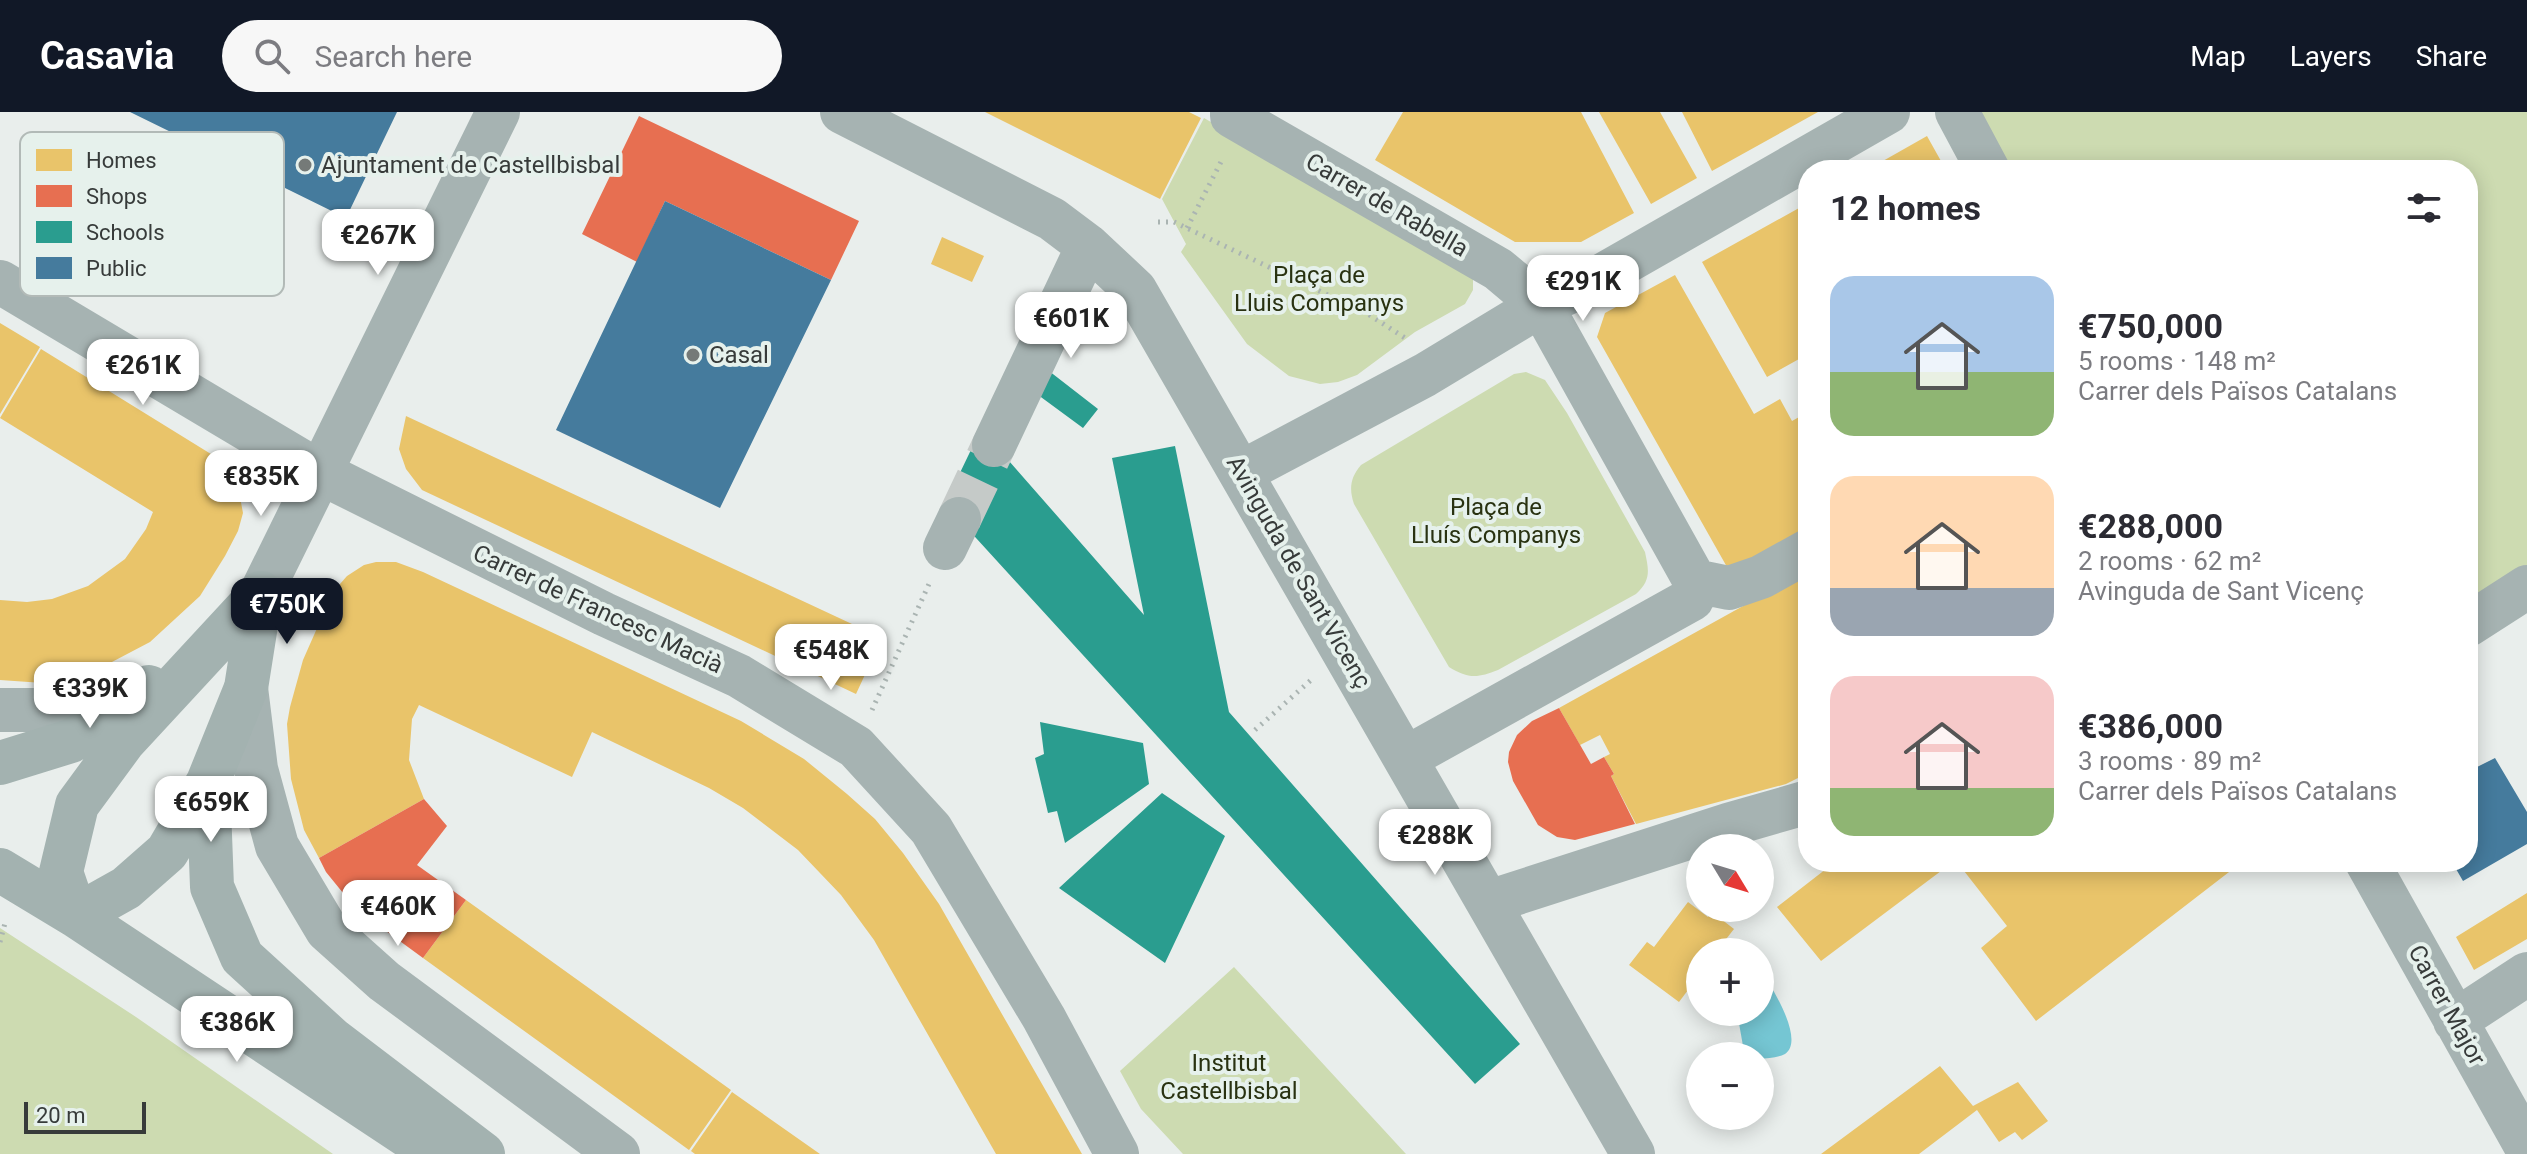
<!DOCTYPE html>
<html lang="en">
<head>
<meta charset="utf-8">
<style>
	:root { --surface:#fff; --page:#f7f7f7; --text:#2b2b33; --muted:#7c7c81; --accent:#111827 }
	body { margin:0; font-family:Roboto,sans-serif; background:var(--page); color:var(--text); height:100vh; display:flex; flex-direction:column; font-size:30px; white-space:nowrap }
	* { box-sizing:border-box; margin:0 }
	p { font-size:26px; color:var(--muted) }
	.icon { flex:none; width:44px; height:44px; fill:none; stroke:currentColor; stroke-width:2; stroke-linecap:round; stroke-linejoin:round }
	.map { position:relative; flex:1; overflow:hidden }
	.side { position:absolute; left:1798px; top:48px; width:680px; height:712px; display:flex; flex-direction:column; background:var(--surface); border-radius:32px; box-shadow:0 4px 20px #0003 }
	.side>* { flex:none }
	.needle { width:52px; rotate:128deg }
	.controls { position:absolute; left:1686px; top:722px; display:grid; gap:16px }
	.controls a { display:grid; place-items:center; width:88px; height:88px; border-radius:50%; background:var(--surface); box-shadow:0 4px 20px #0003; font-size:40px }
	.scale { position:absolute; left:24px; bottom:20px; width:122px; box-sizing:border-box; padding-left:8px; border:4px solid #373b3a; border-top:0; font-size:22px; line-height:28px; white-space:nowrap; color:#373b3a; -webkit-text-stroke:6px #e6f1ec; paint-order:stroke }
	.price { position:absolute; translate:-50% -68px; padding:0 18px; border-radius:16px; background:#fff; color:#222; font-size:26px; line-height:52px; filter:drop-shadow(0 2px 4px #0008) }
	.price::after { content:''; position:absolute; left:50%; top:48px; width:24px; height:18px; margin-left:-12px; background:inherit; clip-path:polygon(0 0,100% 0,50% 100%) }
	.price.selected { background:var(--accent); color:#fff }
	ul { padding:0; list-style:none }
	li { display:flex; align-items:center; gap:24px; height:200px; padding:0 32px }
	li span { display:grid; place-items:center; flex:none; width:224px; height:160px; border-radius:24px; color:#555 }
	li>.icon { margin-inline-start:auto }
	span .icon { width:96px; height:96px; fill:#fffc; stroke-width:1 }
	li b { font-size:34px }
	h2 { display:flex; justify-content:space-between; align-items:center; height:96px; padding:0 32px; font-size:34px }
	header { display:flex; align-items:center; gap:48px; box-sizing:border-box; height:112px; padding:0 40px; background:var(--accent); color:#fff }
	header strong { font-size:38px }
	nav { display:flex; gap:44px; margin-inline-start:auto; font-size:28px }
	.search { width:560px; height:72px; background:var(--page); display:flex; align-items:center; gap:20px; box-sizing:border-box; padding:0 28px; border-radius:44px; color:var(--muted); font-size:30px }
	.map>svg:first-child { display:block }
</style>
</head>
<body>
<header>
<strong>Casavia</strong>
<div class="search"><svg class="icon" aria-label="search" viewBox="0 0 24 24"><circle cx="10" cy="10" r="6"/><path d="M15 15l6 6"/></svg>Search here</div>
<nav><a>Map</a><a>Layers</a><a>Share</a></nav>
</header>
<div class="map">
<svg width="2527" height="1042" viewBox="0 0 2527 1042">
	<rect width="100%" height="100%" fill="#e9eeec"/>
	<path fill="#cddbb1" d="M1957 0H2527V460L2468 502V58H1988Z
		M1204 6 1468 159 1473 164V178L1465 192 1415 220 1357 263 1338 270 1320 272 1289 264 1247 232 1181 140 1186 132 1162 87Z
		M1526 260 1545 268 1567 301 1645 440C1649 459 1651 468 1636 482L1498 558C1478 566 1468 567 1449 555L1354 392C1349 377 1350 366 1361 353L1514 262Z
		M0 816 136 905 333 1042H0Z
		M1234 855 1406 1042H1183L1141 997 1120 959Z"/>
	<path fill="#75c6d3" d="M1760 857C1770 872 1806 928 1785 942 1778 946 1767 946 1760 947V944H1754L1743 934 1737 900H1760Z"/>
	<path fill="#e9c46a" d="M985 0H1189L1201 6 1160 87Z
		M1403 0H1581L1634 101 1581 130H1515L1375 48Z
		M1599 0H1660L1697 66 1651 92Z
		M1682 0H1818L1712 59Z
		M1927 24 1946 58H1867Z
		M1808 91V242L1767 265 1702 150Z
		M942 125 984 144 972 170 931 152Z
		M1675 163 1754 302 1780 287 1792 309 1808 300V420L1737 458 1727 455 1597 225 1605 201Z
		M0 211 40 235 0 302Z
		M41 237 219 347 236 364 243 401 238 419 225 444 200 484 150 530 91 561 43 571 0 568V488L27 490 52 487 88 474 125 447 146 417 153 400 0 306Z
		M406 304 882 526 856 582 422 378 406 357 399 337Z
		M376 450H396L423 460 741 609 804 647 847 682 875 707 903 741 939 792 1082 1042H996L874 828 841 783 798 738 743 696 709 676 592 620 572 665 419 593 412 607 409 648 424 687 319 746 304 718 291 667 287 612 290 595 303 548 333 480 347 464 364 453Z
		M1808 458V661L1786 672 1636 712 1611 664 1614 662 1604 645 1610 642 1600 623 1580 633 1559 596Z
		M1835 750H1953L1821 849 1777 795Z
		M1957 750H2242L2036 909 1981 836 2007 814Z
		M2527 781V827L2474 858 2456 825Z
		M466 788 731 978 689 1038 423 846Z
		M1688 790 1708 805 1712 800 1734 817 1716 840H1700V862L1679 890 1629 853 1647 830 1654 835Z
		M1732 796H1756L1748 806Z
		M1940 954 1973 994 2018 970 2048 1009 2022 1028 2015 1020 1999 1030 1977 998 1919 1042H1821Z
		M732 980 820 1042H695L691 1039Z"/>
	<path fill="#e76f51" d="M639 4 859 109 831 168 665 89 637 150 582 122Z
		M1559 596 1591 652 1604 645 1614 662 1611 664 1635 712 1575 728 1557 725 1538 713 1513 669 1508 650 1509 640 1517 623 1532 609Z
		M424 687 447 714 417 753 466 788 423 846 356 797 326 760 319 746Z"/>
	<path fill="#2a9d8f" d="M1040 252 1098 297 1083 316 1030 277Z
		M981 317 1144 503 1112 346 1175 334 1229 600 1520 932 1475 972 945 392Z
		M1040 610 1143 631 1149 672 1065 731 1057 699 1048 701 1035 646 1044 642Z
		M1162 681 1225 724 1165 851 1059 776Z"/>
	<path fill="#457b9d" d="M130 0H397L346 106Z
		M665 89 831 168 720 396 556 318Z
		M2468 645 2475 656 2495 646 2527 700V732L2463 769 2452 750H2468Z"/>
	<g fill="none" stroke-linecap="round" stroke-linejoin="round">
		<path stroke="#c5cac8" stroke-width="44" stroke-dasharray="44 22" stroke-linecap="butt" d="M959 407 994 333"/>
		<path stroke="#aab4b2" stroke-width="5" stroke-dasharray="2 6" stroke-linecap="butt" d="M1158 110H1174L1368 202 1405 226
			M1187 116 1223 46
			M872 598 929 472
			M1255 618 1311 568
			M0 830 5 811"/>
		<path stroke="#a6b3b2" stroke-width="44" d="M842 0 1052 107 1088 134 1135 178 1633 1042
			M1232 0V4L1498 157 1541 193 1695 469 1692 487 1406 646
			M1957 0 1988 58
			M0 170 321 361 604 502 739 564 856 635 931 717 1044 906 1117 1042
			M994 333 1088 134
			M1242 360 1425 263 1541 193 1589 171 1888 0
			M945 436 959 407
			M1695 469 1729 476 1761 465 1808 439
			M261 481 498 0
			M2468 513 2527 475
			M246 576 256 657 277 734 327 818 384 869 618 1042
			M0 598H120
			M2367 750 2527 1036
			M1489 790 1728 713 1808 690
			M2455 909 2527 862"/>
		<path stroke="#a3b2b0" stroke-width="44" d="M0 651 71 629 120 598 149 575
			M208 670 212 775 242 845 332 927 483 1042
			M0 758 76 804 435 1042
			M76 804 61 760 77 693 124 629 261 481
			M76 804 126 776 167 740 208 670 246 576 261 481"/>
	</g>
	<g fill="#757a78" stroke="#e6f1ec" stroke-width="3">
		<circle cx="305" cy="53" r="8"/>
		<circle cx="693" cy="243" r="8"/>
	</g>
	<g text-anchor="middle" stroke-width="8" stroke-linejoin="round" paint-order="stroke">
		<g font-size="24" fill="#373b3a" stroke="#e6f1ec" text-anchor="start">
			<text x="321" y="61">Ajuntament de Castellbisbal</text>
			<text x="709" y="251">Casal</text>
		</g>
		<g font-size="24" fill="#373b3a" stroke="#e6f1ec">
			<text transform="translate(1387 93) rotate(30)" y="8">Carrer de Rabella</text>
			<text transform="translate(1299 460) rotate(60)" y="8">Avinguda de Sant Vicenç</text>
			<text transform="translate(598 497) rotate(25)" y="8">Carrer de Francesc Macià</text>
			<text transform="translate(2447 893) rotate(61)" y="8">Carrer Major</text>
		</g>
		<g font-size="24" fill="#293211" stroke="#e6f1ec">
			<text x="1319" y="171">Plaça de<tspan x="1319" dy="28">Lluis Companys</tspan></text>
			<text x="1496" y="403">Plaça de<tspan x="1496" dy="28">Lluís Companys</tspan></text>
			<text x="1229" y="959">Institut<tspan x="1229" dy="28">Castellbisbal</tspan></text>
		</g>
	</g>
	<rect x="20" y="20" width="264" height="164" rx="12" fill="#e6f1ec" stroke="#b2bab7" stroke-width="2"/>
	<rect x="36" y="37" width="36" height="22" fill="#e9c46a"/>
	<rect x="36" y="73" width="36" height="22" fill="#e76f51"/>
	<rect x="36" y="109" width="36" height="22" fill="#2a9d8f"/>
	<rect x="36" y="145" width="36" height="22" fill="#457b9d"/>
	<g font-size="22" fill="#373b3a">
		<text x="86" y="56">Homes</text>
		<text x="86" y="92">Shops</text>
		<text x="86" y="128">Schools</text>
		<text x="86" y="164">Public</text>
	</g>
</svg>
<div class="controls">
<a><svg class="needle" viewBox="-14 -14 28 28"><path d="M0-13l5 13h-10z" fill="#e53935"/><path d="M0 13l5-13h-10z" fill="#7c7c81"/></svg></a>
<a>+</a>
<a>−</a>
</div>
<div class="scale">20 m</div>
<b class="price" style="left:378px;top:165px">€267K</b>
<b class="price" style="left:1583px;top:211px">€291K</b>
<b class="price" style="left:1071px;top:248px">€601K</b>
<b class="price" style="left:143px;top:295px">€261K</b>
<b class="price" style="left:261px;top:406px">€835K</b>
<b class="price selected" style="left:287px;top:534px">€750K</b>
<b class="price" style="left:831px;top:580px">€548K</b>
<b class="price" style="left:90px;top:618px">€339K</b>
<b class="price" style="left:211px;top:732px">€659K</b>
<b class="price" style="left:1435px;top:765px">€288K</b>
<b class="price" style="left:398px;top:836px">€460K</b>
<b class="price" style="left:237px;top:952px">€386K</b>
<section class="side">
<h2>12 homes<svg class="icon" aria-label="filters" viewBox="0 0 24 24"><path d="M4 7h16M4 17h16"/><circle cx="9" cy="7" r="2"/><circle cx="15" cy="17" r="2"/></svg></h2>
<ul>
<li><span style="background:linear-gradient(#a9c7e8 60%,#8fb573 0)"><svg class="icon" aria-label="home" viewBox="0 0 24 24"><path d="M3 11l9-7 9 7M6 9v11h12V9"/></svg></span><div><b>€750,000</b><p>5 rooms · 148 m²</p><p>Carrer dels Països Catalans</p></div></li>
<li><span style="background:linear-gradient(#ffd9b3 70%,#9aa5b1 0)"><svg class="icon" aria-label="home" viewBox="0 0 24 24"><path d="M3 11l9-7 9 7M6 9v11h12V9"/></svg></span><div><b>€288,000</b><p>2 rooms · 62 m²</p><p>Avinguda de Sant Vicenç</p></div></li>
<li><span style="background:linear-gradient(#f6c9c9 70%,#8fb573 0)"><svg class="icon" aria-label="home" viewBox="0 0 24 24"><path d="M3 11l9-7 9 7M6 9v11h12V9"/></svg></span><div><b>€386,000</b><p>3 rooms · 89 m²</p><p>Carrer dels Països Catalans</p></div></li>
</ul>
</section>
</div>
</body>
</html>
